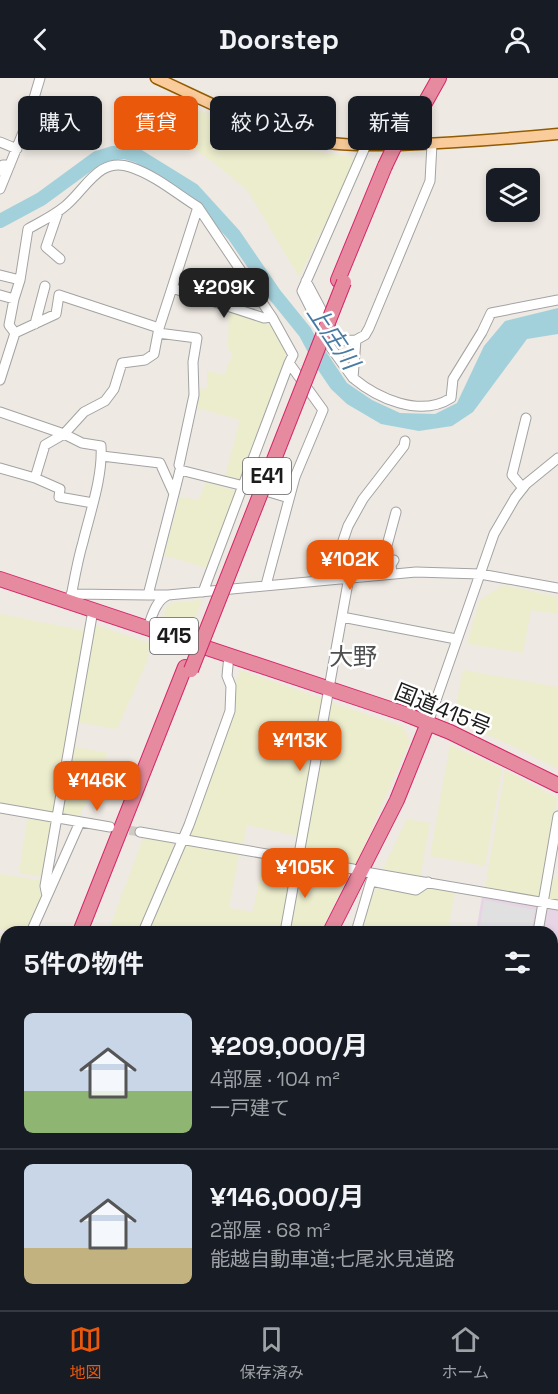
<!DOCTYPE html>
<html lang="ja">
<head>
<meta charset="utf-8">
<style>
	:root { --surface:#171b24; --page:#20242c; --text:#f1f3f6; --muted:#9ea1a6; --line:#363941; --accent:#ea580c }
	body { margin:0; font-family:"Space Grotesk","Noto Sans JP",sans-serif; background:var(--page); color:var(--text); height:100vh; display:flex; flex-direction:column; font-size:22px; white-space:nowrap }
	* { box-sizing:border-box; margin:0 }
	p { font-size:20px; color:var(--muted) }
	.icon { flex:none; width:33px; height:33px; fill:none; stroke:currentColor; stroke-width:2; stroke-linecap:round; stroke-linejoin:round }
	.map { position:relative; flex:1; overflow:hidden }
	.side { position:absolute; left:0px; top:848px; width:558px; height:386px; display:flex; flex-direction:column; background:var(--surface); border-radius:18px 18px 0 0; box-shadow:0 3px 9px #0003 }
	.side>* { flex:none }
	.top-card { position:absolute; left:18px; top:18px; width:522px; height:54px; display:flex; gap:12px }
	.tools { position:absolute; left:486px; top:90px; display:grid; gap:12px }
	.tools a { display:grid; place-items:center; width:54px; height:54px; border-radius:9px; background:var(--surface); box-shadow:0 3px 9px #0003; font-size:30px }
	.price { position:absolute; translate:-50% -51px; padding:0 14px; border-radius:12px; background:var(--accent); color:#fff; font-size:20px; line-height:39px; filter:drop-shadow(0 2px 3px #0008) }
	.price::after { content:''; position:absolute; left:50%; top:36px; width:18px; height:14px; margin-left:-9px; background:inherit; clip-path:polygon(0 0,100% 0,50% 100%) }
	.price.on { background:#222; color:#fff }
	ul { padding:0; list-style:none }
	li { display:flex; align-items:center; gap:18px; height:150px; padding:0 24px }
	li+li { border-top:2px solid var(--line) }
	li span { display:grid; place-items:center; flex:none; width:168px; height:120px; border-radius:9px; color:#555 }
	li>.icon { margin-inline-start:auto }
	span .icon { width:72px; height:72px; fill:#fffc; stroke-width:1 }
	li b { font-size:26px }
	h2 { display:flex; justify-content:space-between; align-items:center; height:72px; padding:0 24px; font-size:26px }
	.chip { padding:0 21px; border-radius:9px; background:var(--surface); box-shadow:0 3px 9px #0003; font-size:21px; line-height:54px }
	.chip.on { background:var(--accent); color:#fff }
	header { display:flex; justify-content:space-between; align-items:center; height:78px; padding:0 24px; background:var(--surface); font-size:27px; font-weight:700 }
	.tab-bar { display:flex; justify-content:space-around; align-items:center; height:84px; border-top:2px solid var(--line); background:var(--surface); font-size:16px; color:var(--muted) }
	.tab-bar a { display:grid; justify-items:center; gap:3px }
	.tab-bar .on { color:var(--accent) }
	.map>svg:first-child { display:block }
</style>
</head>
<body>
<header><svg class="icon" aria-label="back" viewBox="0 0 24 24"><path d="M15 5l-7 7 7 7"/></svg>Doorstep<svg class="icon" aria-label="person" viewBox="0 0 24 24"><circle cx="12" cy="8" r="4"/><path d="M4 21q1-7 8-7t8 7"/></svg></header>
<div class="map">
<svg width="558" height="1232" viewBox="0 0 558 1232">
	<rect width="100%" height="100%" fill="#eee9e2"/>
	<path fill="#e7d4e4" d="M482 818 558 832V1020L552 1021V854H476Z"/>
	<path fill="#ecedcd" d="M177 23 247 52 307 72 358 80 299 199 248 113 216 86 162 49Z
		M229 234 270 245 287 275 239 403 225 399 240 342 197 330 200 311 208 310 207 293 224 297 232 279V275L228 270Z
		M206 404 236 413 206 490 164 477 180 419 199 422Z
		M503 507 558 519V536L531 532 523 575 468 566V562L480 522Z
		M202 522 191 551 185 553 177 551 163 541 166 530 170 525Z
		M0 536 86 553 53 737 0 727Z
		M95 547 149 565 148 581 117 651 78 644Z
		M240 592 323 621 298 758 247 747 243 767 191 758 189 752Z
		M463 592 558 609V691L513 668 457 643 454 637Z
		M329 624 402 648 410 663 356 787 305 779 302 775Z
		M450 667 502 691 485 788 430 778Z
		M75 669 108 675 79 740 61 737Z
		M505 692 557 720 540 820 485 811Z
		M28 738 53 743 44 799 19 795Z
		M407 741 430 745 420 800 382 793Z
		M143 761 173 764 175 769 140 853 108 854Z
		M188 766 239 776 229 830 253 834 263 781 291 787 292 792 281 853 148 854 182 770Z
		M301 791 339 797 343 804V809L321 853H291Z
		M0 796 44 803 43 819 27 853 0 851Z
		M551 799 558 800V824L550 822 547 818Z
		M430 809 455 814 448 853 360 854 369 823 377 810 418 817Z
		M0 858 6 860V900L0 912Z
		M6 1191V1227H104L103 1232H0V1194Z
		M109 1227H171L170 1232H109Z
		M188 1227H324V1228L280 1227 279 1232H187Z
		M414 1227H543L542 1232H414Z"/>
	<path fill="#cae8a8" d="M5 919 6 989 0 1000V929Z
		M6 1037V1109L0 1108V1049Z"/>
	<path fill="#e0e0e0" d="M484 822 535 832 531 853H479Z"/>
	<path fill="#a3d1db" d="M558 230V256L527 261 473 334 452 348 419 353 381 346 347 326 331 311 316 289 323 269 347 305 372 322 400 335 435 336 457 325 484 268 505 243Z"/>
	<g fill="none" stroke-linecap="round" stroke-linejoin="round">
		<path stroke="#a3d1db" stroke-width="2" d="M552 918 558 916
			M182 1232 184 1227"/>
		<path stroke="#a3d1db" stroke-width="14" d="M0 143 41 121 97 80 113 75 125 74 138 78 193 112 234 157 275 217 305 254 320 282"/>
		<path stroke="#cecac4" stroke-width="9" stroke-dasharray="9 4.5" stroke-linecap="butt" d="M116 750 140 754
			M0 977 6 978"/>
		<g stroke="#a3a3a3" stroke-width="11">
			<path id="minor" d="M173 58 193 17
				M0 64 17 71
				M366 67 302 213 329 267 353 300 356 262 365 257 369 250 430 103 432 66
				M0 93 3 87H10
				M0 111 26 47 40 0
				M58 134 46 169 60 181
				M0 197 20 202 28 151C40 144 53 138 64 129 85 113 98 78 130 89 155 97 177 116 198 129
				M306 203 338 263 356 262
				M172 210 198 129 272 239
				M0 217 14 221 20 202
				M14 221 9 247 15 255
				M35 246 45 208
				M159 250 172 210 264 240 272 239 293 277 289 285
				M353 300C377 320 420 340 451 320L453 301 482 254 491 235 558 222
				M0 302 15 255 56 236 59 217 159 250 158 255
				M0 334 64 356
				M102 378 160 385 174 416 180 392 252 410
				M0 390 35 400 45 367 64 356
				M35 400 60 411 59 419 93 425
				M523 410 512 397 526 340
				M269 414 289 420
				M392 496 391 487 394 482
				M379 497 396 434
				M330 501 348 448 363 421 404 368 405 363
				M203 514 289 285 323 332 295 399 266 507
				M71 516 148 517
				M168 517H148L174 416
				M70 524C74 504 77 484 83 464 90 435 103 398 101 368L82 365 64 356 84 334 105 323 114 311 122 285 145 282 154 276 158 255 197 260 193 284 194 317 179 387
				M342 539 456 561
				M148 549C152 538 156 522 168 517L416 494 480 496 558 510
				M428 645 494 456 515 420 526 406 558 380
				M0 730 110 749
				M140 754 353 791
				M365 794 558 827
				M47 818 45 808 93 532
				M31 854 80 744
				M143 854 189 747 230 633 231 608 227 598 229 577
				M285 854 349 499
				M356 854 371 803 416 812 428 804
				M538 854 558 738
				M0 921 6 908
				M552 1092H558
				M552 1159V1157
				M0 1187 6 1185
				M552 1220 558 1221
				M368 1227 369 1232
				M390 1227V1232
				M176 1232 177 1227
				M546 1232V1227"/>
		</g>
		<g stroke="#935c02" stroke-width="13">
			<path id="major" d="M156 0C209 24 259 52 317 63 343 68 372 67 399 67 452 65 505 61 558 56"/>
		</g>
		<g stroke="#d5266a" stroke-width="16">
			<path id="highway" d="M416 41 439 0
				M338 202 385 88
				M0 501 405 636 450 654 558 707
				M80 854 185 589
				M330 854 397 722 428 645
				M0 1015 6 1004
				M0 1034 6 1023
				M0 1122 6 1123
				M0 1151 6 1150"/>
		</g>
		<use href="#minor" stroke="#fff" stroke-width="9"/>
		<use href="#major" stroke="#facc9b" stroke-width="10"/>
		<use href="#highway" stroke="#e58a9f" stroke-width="14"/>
		<g stroke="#d5266a" stroke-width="16" stroke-linecap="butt">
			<path id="highway-bridge" d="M385 88 409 38
				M191 592 344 204"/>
		</g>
		<use href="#highway-bridge" stroke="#e58a9f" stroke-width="14"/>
	</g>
	<g text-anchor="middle" stroke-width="5" stroke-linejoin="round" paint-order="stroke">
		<g fill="#fff" stroke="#606060" stroke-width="1.5">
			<rect x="243" y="380" width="48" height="36" rx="4.5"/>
			<rect x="150" y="540" width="48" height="36" rx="4.5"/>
		</g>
		<g font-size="21" font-weight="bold" fill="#1c1c1c">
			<text x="267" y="405">E41</text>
			<text x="174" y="565">415</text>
		</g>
		<g font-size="22" fill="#1c1c1c" stroke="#fff">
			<text transform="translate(443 631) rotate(22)" y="8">国道415号</text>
		</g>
		<g font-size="24" font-style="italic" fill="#487aa2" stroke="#fff">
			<text transform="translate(333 259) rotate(56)" y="8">上庄川</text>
		</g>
		<g font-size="24" fill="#4f4f4f" stroke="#fff">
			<text x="353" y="587">大野</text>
		</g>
	</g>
</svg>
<div class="tools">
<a><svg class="icon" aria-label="layers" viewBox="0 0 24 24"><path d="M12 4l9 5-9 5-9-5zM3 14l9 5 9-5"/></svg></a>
</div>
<b class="price on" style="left:224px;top:241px">¥209K</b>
<b class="price" style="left:350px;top:513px">¥102K</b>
<b class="price" style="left:300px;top:694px">¥113K</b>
<b class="price" style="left:97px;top:734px">¥146K</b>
<b class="price" style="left:305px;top:821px">¥105K</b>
<div class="top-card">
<a class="chip">購入</a>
<a class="chip on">賃貸</a>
<a class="chip">絞り込み</a>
<a class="chip">新着</a>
</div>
<section class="side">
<h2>5件の物件<svg class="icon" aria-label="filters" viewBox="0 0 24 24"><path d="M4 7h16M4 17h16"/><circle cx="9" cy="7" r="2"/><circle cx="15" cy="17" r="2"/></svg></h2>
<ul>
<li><span style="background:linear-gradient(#c9d6e8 65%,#8fb573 0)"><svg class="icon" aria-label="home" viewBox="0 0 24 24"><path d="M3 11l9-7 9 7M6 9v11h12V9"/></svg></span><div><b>¥209,000/月</b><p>4部屋 · 104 m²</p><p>一戸建て</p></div></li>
<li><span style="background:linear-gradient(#c9d6e8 70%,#c2b280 0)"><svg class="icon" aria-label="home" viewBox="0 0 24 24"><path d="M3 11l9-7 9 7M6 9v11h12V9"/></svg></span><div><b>¥146,000/月</b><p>2部屋 · 68 m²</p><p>能越自動車道;七尾氷見道路</p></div></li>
</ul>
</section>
</div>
<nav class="tab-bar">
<a class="on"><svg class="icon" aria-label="map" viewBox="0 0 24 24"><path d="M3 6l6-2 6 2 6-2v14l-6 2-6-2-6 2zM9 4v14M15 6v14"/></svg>地図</a>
<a><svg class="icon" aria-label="saved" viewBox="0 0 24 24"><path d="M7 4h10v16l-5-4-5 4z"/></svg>保存済み</a>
<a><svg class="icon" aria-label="home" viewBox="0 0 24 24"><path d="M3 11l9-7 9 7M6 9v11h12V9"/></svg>ホーム</a>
</nav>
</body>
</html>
